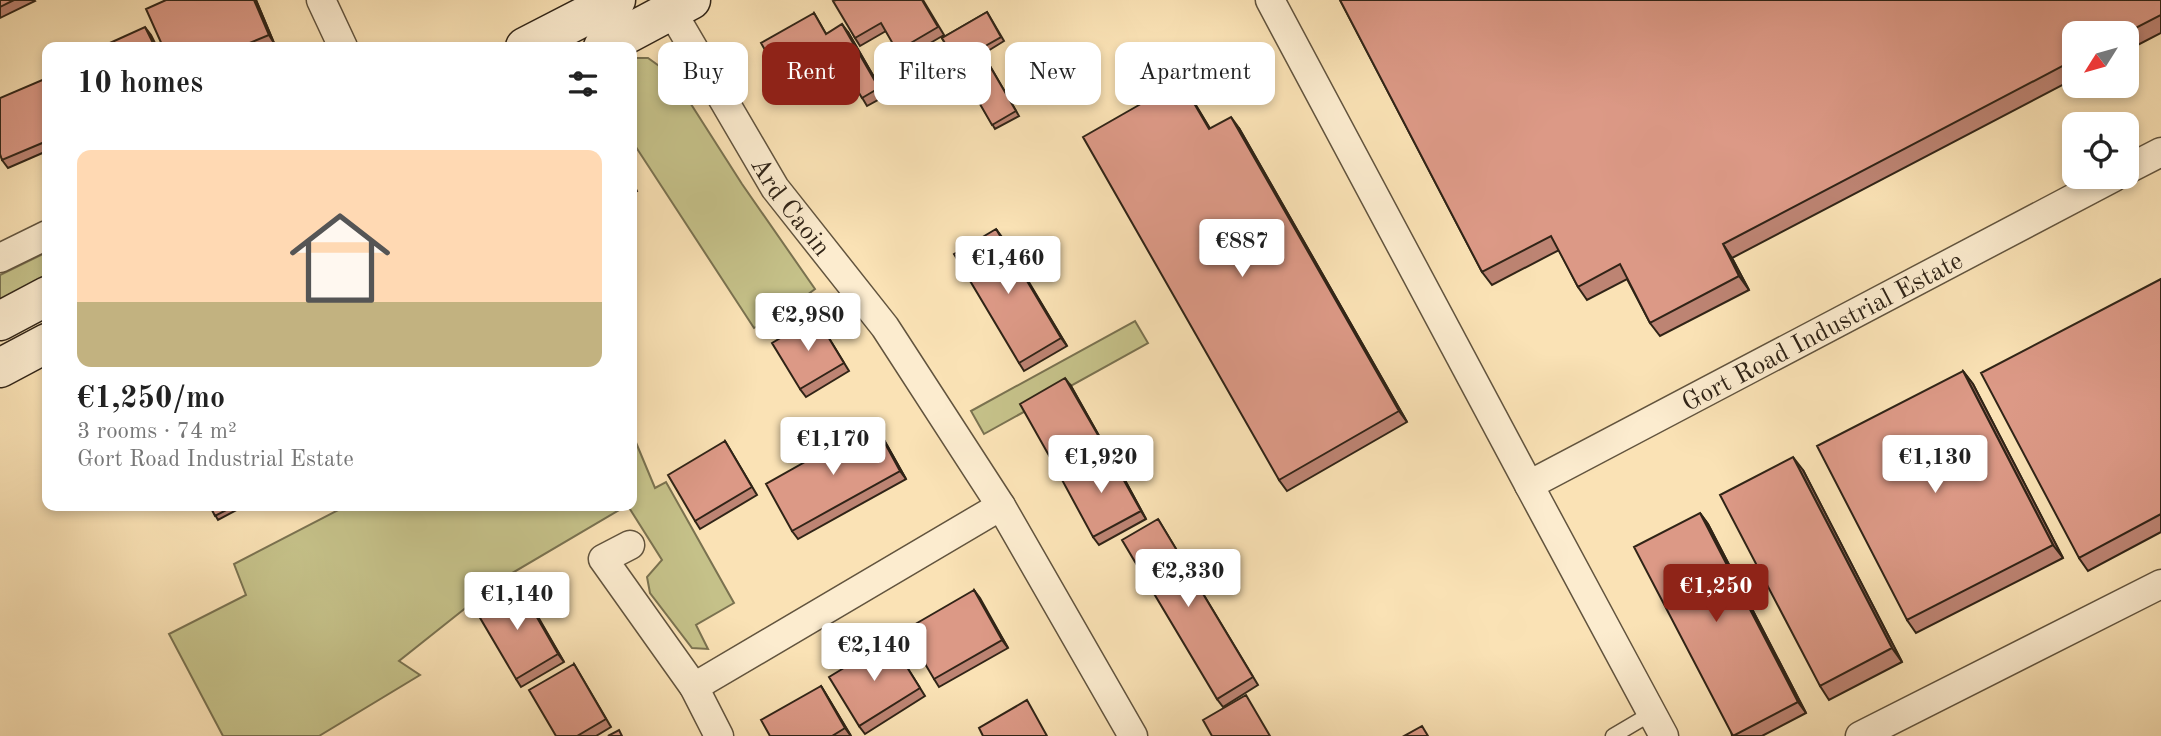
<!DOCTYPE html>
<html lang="en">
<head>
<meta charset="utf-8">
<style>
	:root { --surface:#fff; --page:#f6f6f6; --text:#222; --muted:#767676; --line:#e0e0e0; --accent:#8f2418 }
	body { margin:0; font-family:"Old Standard TT",serif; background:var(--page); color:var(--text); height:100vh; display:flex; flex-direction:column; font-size:26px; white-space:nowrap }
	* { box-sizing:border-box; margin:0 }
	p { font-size:23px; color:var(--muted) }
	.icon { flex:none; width:38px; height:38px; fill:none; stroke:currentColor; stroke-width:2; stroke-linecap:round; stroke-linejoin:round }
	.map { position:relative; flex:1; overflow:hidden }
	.sheet { position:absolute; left:42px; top:42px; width:595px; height:469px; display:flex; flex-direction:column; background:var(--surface); border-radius:14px; box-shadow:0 4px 10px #0003 }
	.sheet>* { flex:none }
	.hud { position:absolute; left:658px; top:42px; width:665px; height:63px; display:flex; gap:14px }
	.needle { width:46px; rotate:233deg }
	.fabs { position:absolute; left:2062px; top:21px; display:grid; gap:14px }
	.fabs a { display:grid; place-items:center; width:77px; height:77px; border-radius:14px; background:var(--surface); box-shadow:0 4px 10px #0003; font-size:35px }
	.price { position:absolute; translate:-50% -60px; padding:0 16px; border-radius:7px; background:#fff; color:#222; font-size:23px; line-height:46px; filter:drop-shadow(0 2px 4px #0008) }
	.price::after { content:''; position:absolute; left:50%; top:42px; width:21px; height:16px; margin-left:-10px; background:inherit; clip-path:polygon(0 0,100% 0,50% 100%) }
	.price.active { background:var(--accent); color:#fff }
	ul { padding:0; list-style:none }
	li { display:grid; align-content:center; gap:14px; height:371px; padding:0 35px }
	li+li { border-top:2px solid var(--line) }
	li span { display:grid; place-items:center; height:217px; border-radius:14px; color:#555 }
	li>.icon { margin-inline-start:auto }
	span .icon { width:126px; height:126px; fill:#fffc; stroke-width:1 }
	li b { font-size:30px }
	h2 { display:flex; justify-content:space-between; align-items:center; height:84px; padding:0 35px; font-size:30px }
	.pill { padding:0 24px; border-radius:14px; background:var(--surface); box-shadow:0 4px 10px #0003; font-size:24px; line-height:63px }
	.pill.active { background:var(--accent); color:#fff }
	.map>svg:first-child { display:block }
</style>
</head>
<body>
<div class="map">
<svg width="2161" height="736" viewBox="0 0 2161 736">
	<rect width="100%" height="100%" fill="#fae2b5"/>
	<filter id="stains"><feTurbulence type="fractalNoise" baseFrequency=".00286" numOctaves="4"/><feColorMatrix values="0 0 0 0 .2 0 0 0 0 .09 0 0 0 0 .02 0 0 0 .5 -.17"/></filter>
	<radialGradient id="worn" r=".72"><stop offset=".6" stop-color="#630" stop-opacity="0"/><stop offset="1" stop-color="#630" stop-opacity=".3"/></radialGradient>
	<path fill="#c5c189" stroke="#7a7250" stroke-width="2" d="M632 58H648L673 76 742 184 815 289 795 304 754 328 632 141Z
		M47 252V284L0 309V275Z
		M1135 321 1148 343 984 434 971 411Z
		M632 433 655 488 666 482 734 603 696 625 708 649 692 648 650 593 647 577 662 560 628 506H632Z
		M346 506H626L502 579 399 661 420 675 319 736H223L169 634 246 595 234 564Z"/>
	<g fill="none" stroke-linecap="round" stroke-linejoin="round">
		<g stroke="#62543e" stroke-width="17">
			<path id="service" d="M1613 736 1652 713"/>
		</g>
		<g stroke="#62543e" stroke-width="31">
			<g id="minor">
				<path d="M321 0 343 47"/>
				<path id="s1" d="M665 0 775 188 885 327 1001 506 1133 736"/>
				<path d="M1270 0 1529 485"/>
				<path d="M2126 170 2161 152"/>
				<path d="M0 258 47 235"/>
				<path d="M630 545 603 559 694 687 719 736"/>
				<path d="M694 687 1001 506"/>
				<path id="s2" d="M1664 736 1529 485 2114 177"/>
				<path d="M1860 736 2161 584"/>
			</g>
		</g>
		<g stroke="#302417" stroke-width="41">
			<path id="secondary" d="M525 47 616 0
				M603 47 691 0
				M0 321 47 296
				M0 368 47 343"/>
		</g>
		<use href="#service" stroke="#fceccf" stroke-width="14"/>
		<use href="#minor" stroke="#fceccf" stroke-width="28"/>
		<use href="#secondary" stroke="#fceccf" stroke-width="38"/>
	</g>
	<path fill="#bd8473" stroke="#302417" stroke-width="2" d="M0 0H34L35 1 0 18Z
		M166 0H256L274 43 264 47H163Z
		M836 0H923L944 35 903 59 886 31 860 46 855 38Z
		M1340 0H2161V33L2126 51V33H2074V79L1732 258 1749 290 1660 336 1650 323 1627 279 1587 300 1578 287 1559 250 1492 285 1482 272Z
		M987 12 1004 41 983 54 1019 116 995 129 942 38Z
		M814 13 826 34 848 32 885 96 867 106 851 79 831 91 821 75 791 93 785 85Z
		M47 78V151L8 168 2 160Z
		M1181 81 1210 129 1239 128 1407 422 1287 491 1279 480Z
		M632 181 637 191 632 194Z
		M996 229 1067 346 1024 371 1019 363Z
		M2161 279V532L2088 571 2079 558Z
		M821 325 849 371 806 397 800 389Z
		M1963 371 1973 384 2063 558 1916 633 1907 620Z
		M1071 386 1107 450 1061 476 1056 468Z
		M874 423 879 431 906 479 798 539 792 531Z
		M725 441 757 495 700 529 695 521Z
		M1108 452 1114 460 1146 519 1099 545 1093 537Z
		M1803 470 1902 662 1829 700 1820 686Z
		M210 506H244L218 520Z
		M1700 513 1708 524 1806 713 1762 736H1732Z
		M1158 519 1258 685 1223 707 1217 699Z
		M519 586 564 662 521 687 516 679Z
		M974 590 1008 648 939 687 934 679Z
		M890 640 925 696 865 734 859 726Z
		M574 664 611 727 596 736H556Z
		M821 686 851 736H770Z"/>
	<path fill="#9a6b5e" stroke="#302417" stroke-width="2" d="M254 0H256L274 43 269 35Z
		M842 24 848 32 885 96 879 88Z
		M145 27 151 35 157 47H155Z
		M1181 81 1188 92 1217 140 1209 129Z
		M1231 117 1239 128 1407 422 1399 411Z
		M996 229 1002 237 1067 346 1061 338Z
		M1723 244 1732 258 1749 290 1739 276Z
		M1963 371 1973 384 2063 558 2053 545Z
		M1065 378 1071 386 1107 450 1102 442Z
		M874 423 879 431 906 479 900 471Z
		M1108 452 1114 460 1146 519 1141 511Z
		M1793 457 1803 470 1902 662 1892 648Z
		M1700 513 1708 524 1806 713 1798 702Z
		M519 586 525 594 564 662 558 654Z
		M974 590 980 598 1008 648 1002 640Z
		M821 686 826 694 851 736 845 728Z"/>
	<path fill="#dc9986" stroke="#302417" stroke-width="2" d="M0 0H14L0 7Z
		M166 0H254L269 35 240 47H183L181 44 173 47H163L146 9Z
		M836 0H922L938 27 897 51 881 23 855 38 833 1Z
		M1340 0H2161V15L2126 33H2074V60L1723 244 1739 276 1650 323 1620 264 1578 287 1551 236 1482 272Z
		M987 12 1001 37 980 49 1016 111 992 125 942 38Z
		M814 13 826 34 842 24 879 88 862 98 846 71 825 83 816 67 785 85 761 43Z
		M145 27 155 47H101Z
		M47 78V141L2 160 0 154V98Z
		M1181 81 1209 129 1231 117 1399 411 1279 480 1083 137Z
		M996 229 1061 338 1019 363 954 254Z
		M2161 279V514L2079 558 1981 373Z
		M816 317 844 363 800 389 772 343Z
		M1963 371 2053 545 1907 620 1817 446Z
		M1065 378 1102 442 1056 468 1020 404Z
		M874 423 900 471 792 531 766 484Z
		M725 441 752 487 695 521 668 475Z
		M1108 452 1141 511 1093 537 1061 478Z
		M1793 457 1892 648 1820 686 1720 495Z
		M210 506H234L215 516Z
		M1700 513 1798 702 1733 736 1634 547Z
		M1158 519 1253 677 1217 699 1122 540Z
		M519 586 558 654 516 679 476 611Z
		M974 590 1002 640 934 679 905 630Z
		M890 640 920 688 859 726 829 677Z
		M574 664 606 719 577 736H556L529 690Z
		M821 686 845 728 832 736H770L761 720Z
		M1246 695 1270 736H1212L1203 720Z
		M1027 700 1047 736H983L979 728Z
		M1422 726 1428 736H1404Z
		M619 730 622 736H608Z"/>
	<g text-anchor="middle" stroke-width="5" stroke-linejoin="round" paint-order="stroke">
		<g font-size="26" fill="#302417" stroke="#fceccf">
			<text dy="9" stroke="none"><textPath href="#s1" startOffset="242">Ard Caoin</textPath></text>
			<text dy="9" stroke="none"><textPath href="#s2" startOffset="616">Gort Road Industrial Estate</textPath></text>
		</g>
	</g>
	<rect width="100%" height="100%" filter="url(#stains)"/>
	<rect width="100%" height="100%" fill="url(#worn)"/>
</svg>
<div class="fabs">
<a><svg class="needle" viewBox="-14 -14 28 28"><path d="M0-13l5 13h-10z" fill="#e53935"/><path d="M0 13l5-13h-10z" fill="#767676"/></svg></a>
<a><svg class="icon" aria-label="locate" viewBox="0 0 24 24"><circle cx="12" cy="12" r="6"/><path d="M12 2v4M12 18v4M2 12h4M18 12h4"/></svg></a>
</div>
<b class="price" style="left:1242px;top:279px">€887</b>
<b class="price" style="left:1008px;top:296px">€1,460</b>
<b class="price" style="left:808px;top:353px">€2,980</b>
<b class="price" style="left:833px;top:477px">€1,170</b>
<b class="price" style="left:1101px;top:495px">€1,920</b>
<b class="price" style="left:1935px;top:495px">€1,130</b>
<b class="price" style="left:1188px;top:609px">€2,330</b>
<b class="price active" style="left:1716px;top:624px">€1,250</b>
<b class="price" style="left:517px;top:632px">€1,140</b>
<b class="price" style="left:874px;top:683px">€2,140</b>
<div class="hud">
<a class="pill">Buy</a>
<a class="pill active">Rent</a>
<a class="pill">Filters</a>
<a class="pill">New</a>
<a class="pill">Apartment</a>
</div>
<section class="sheet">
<h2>10 homes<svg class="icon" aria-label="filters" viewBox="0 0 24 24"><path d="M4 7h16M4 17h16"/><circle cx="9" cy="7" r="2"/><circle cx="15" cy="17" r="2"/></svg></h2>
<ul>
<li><span style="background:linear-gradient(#ffd9b3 70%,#c2b280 0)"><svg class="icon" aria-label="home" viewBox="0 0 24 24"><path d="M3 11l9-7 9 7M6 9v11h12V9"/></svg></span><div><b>€1,250/mo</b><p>3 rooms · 74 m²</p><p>Gort Road Industrial Estate</p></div></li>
</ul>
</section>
</div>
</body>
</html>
